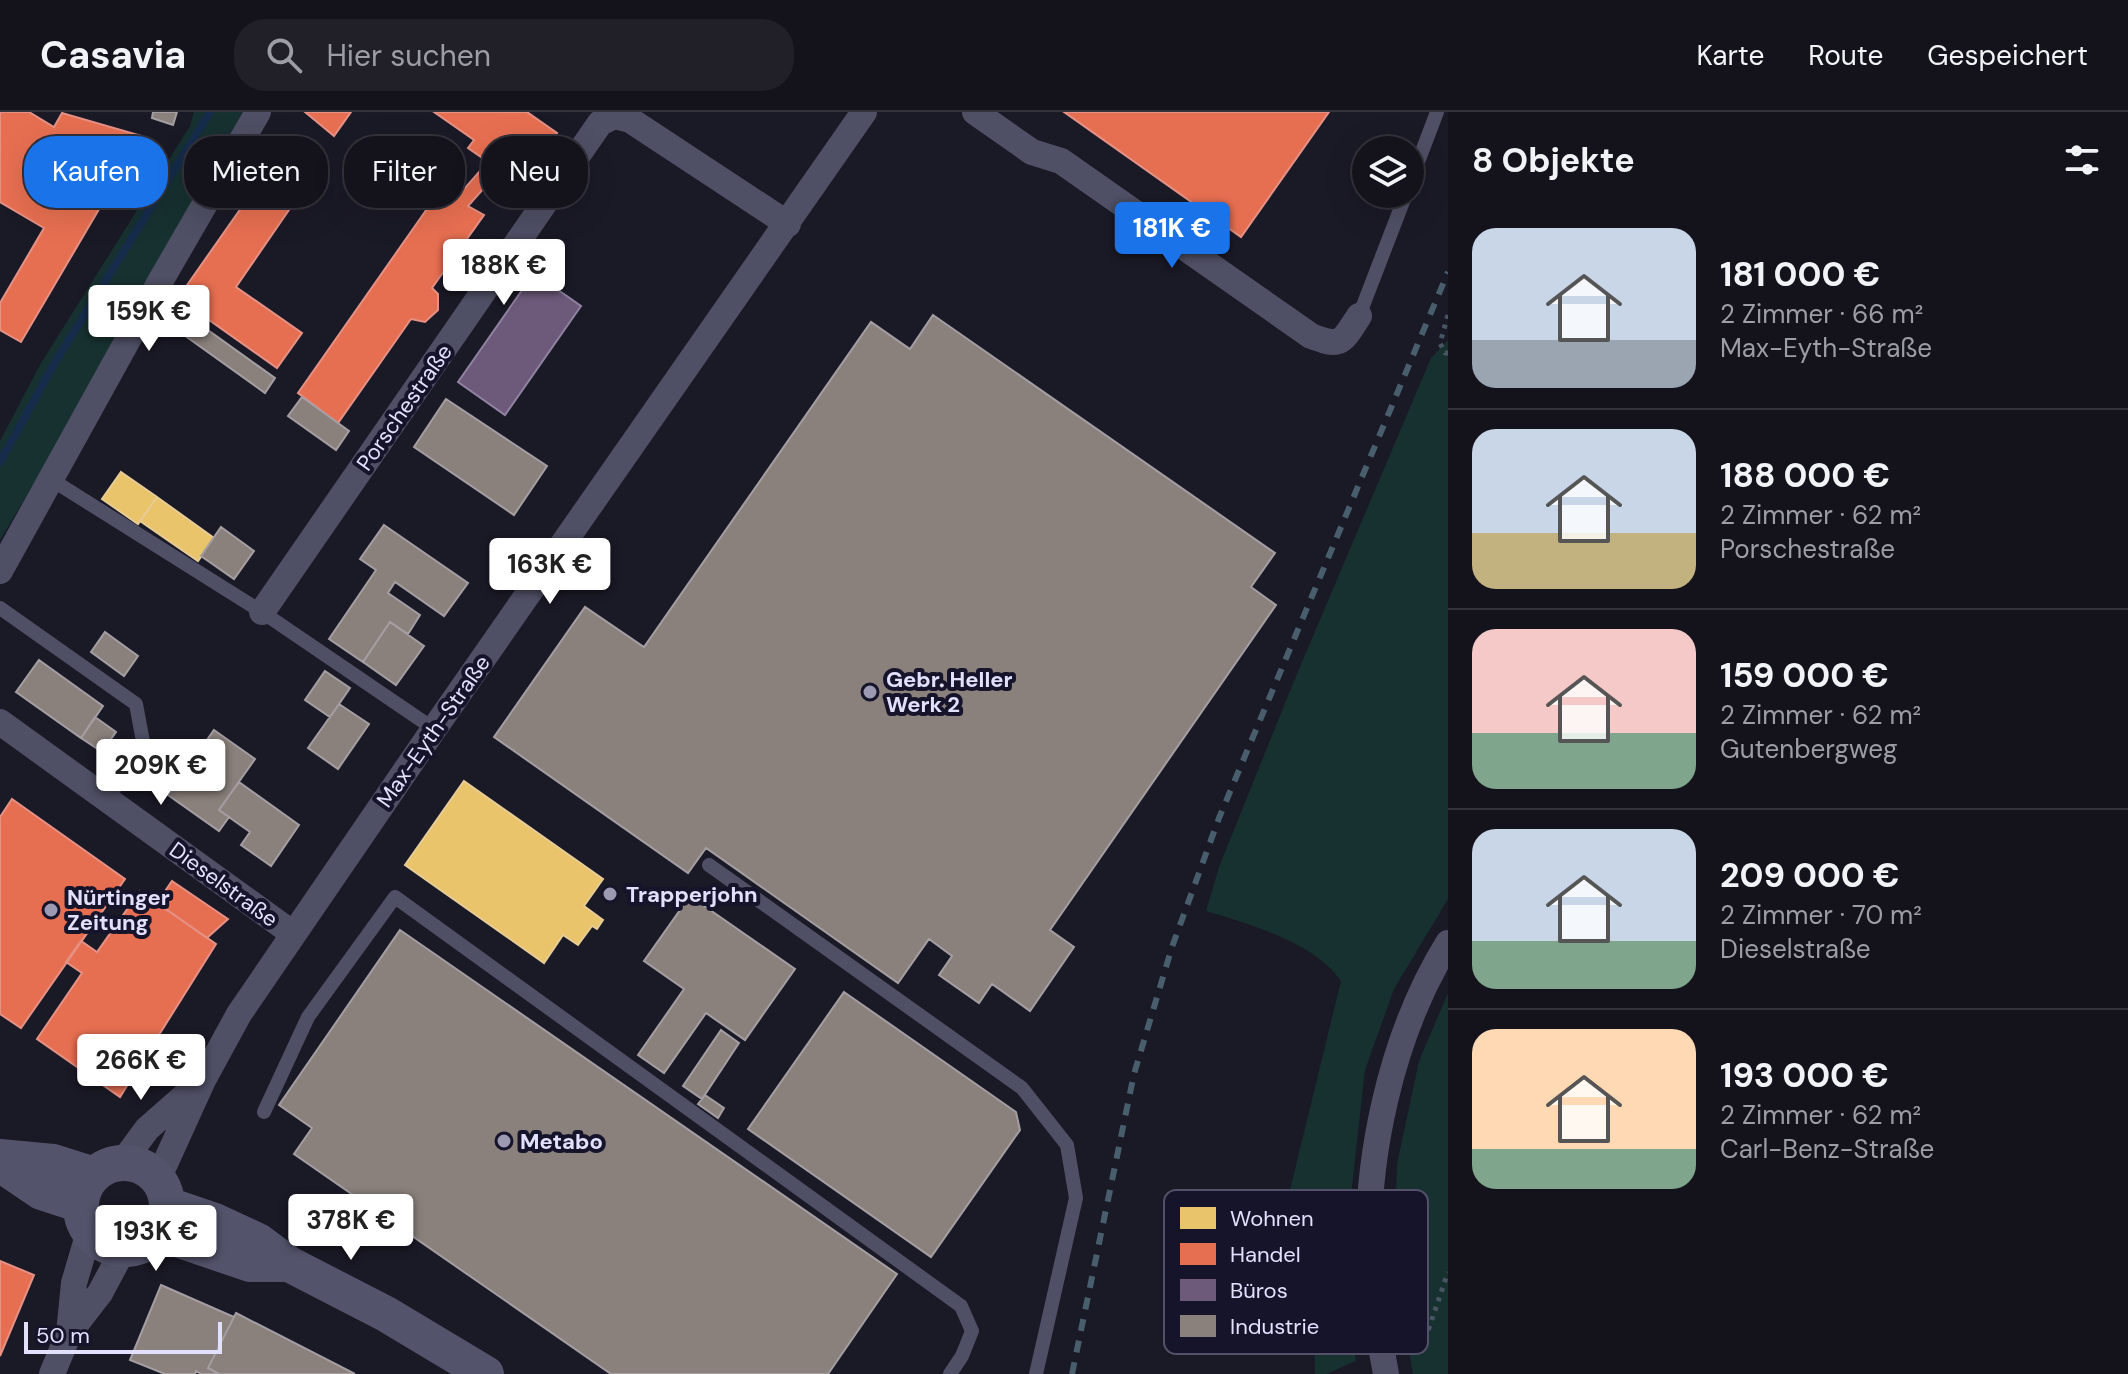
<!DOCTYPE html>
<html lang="de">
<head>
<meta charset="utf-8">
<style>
	:root { --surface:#14131c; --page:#212029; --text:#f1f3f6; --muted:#9d9ea3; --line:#33323b; --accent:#1a73e8 }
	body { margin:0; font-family:"DM Sans",sans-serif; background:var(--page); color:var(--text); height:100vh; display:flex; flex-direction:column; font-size:30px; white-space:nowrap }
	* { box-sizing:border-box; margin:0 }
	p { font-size:26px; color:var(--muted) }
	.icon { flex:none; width:44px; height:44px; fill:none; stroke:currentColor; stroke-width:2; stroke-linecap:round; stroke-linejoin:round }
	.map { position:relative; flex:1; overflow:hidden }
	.panel { display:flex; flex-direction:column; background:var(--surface); width:680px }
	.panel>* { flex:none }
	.hud { position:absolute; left:24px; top:24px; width:760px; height:72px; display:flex; gap:16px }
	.controls { position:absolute; left:1352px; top:24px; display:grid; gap:16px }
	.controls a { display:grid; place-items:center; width:72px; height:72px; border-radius:50%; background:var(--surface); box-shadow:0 8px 32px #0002,0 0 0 2px var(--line); font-size:40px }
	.scale { position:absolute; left:24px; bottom:20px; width:198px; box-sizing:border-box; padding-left:8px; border:4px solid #e1e0fd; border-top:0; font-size:22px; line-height:28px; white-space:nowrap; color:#e1e0fd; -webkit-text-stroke:6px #16142b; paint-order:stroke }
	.price { position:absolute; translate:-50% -68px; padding:0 18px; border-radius:8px; background:#fff; color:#222; font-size:26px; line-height:52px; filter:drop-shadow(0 2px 4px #0008) }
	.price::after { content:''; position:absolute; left:50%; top:48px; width:24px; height:18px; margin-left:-12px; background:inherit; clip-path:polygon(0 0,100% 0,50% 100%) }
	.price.current { background:var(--accent); color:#fff }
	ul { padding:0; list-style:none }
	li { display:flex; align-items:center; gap:24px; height:200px; padding:0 24px }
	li+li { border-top:2px solid var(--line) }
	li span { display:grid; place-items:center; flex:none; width:224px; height:160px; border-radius:24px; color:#555 }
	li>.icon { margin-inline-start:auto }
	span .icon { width:96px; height:96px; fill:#fffc; stroke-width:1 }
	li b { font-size:34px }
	h2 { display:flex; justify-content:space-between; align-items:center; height:96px; padding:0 24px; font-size:34px }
	.pill { padding:0 28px; border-radius:32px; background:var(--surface); box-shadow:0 8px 32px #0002,0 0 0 2px var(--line); font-size:28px; line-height:72px }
	.pill.current { background:var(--accent); color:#fff }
	header { display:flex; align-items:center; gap:48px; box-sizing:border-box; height:112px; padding:0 40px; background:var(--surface); border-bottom:2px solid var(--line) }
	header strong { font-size:38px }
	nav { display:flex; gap:44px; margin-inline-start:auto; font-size:28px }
	.search { width:560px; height:72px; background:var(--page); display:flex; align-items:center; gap:20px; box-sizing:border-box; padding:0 28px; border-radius:32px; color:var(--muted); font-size:30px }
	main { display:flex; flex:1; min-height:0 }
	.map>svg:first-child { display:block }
</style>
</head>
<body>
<header>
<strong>Casavia</strong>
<div class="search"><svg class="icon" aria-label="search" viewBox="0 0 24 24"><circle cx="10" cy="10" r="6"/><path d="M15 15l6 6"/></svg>Hier suchen</div>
<nav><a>Karte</a><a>Route</a><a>Gespeichert</a></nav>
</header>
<main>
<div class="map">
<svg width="1448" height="1262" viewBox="0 0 1448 1262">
	<rect width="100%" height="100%" fill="#1a1926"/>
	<path fill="#173130" d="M194 0H243L45 353 0 428V329L41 251 190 14Z
		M1448 228V787L1394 877 1365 958 1346 1128 1348 1188 1356 1249 1326 1262H1315L1314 1212 1305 1192 1272 1185 1266 1176 1341 869C1314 830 1249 812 1206 799L1219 755 1294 569 1431 246Z
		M1448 881V1262H1413L1394 1148 1397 1052 1419 949Z"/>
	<path fill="#e9c46a" stroke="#e7cc96" stroke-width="2" d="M121 360 157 385 138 412 102 387Z
		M157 385 214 426 198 449 140 409Z
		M464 669 603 767 584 794 603 808 597 817 592 814 578 833 563 823 544 851 405 753Z"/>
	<path fill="#e76f51" stroke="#e59185" stroke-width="2" d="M0 0H29L54 15 62 1 142 24 21 230 0 218V191L44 116 0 90Z
		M305 0H351L334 24Z
		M434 0H527L557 21 520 73 500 58 468 94 484 103 432 176 438 182V198L425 210 411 207 338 311 298 281 443 74 458 84 488 50 468 36 474 28Z
		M1064 0H1329L1241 125Z
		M258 72 291 95 236 175 302 221 277 256 178 186Z
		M12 687 125 767 21 916 0 902V705Z
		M172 769 228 807 207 826 157 791Z
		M140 779 216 832 120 985 37 927 82 861 66 850 81 829 97 840Z
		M0 1149 34 1163 0 1244Z"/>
	<path fill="#6d597a" stroke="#9082a1" stroke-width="2" d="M534 161 581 194 505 303 458 270Z"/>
	<path fill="#8a817c" stroke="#a49ea3" stroke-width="2" d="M153 0H177L173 13 152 6Z
		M187 203 275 266 265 281 177 218Z
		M933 203 1275 441 1251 475 1276 493 1050 818 1074 835 1030 899 992 872 979 891 939 863 952 844 929 827 898 871 706 736 688 761 494 625 585 495 644 535 871 210 910 237Z
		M302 285 349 319 336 338 288 304Z
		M446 287 547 354 514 403 414 335Z
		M384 413 468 471 444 504 395 470 388 481 420 503 408 522 390 510 363 550 329 527 376 458 360 447Z
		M221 415 254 439 234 467 201 444Z
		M390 510 424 534 396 573 363 550Z
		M105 520 138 544 124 564 91 540Z
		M39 548 103 594 81 626 16 580Z
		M325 559 350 576 330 605 305 588Z
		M339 592 369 612 338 657 308 636Z
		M95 605 116 620 102 640 81 626Z
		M214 618 255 647 219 698 229 705 219 719 168 683Z
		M239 670 299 713 271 754 241 733 250 720 219 698Z
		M690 784 795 857 745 928 706 901 664 961 638 943 684 877 644 849Z
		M400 818 897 1162 828 1262H611L294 1042 312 1016 279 993Z
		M844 880 1016 1000 1020 1018 931 1145 748 1017Z
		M721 918 739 931 702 987 683 974Z
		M705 983 724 996 718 1006 698 992Z
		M161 1173 234 1205 208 1256 219 1262H201L196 1259 195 1262H165L130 1248Z
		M236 1201 355 1262H219L208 1256Z"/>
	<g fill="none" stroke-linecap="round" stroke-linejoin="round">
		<path stroke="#152c4b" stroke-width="8" d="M0 350 54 252 210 0"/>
		<path stroke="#485562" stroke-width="5" stroke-dasharray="4 6" stroke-linecap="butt" d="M1448 203 1440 231 1445 241H1448
			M1404 1232H1413L1429 1216 1448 1160"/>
		<path stroke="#4f4f65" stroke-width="14" d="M1410 71 1437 0
			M1359 204 1406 82
			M52 368 262 500 434 617
			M0 496 136 592 144 635 107 687
			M709 753 1022 976 1067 1033 1076 1086 1036 1262
			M264 1000 308 905 395 785 961 1194 972 1219 962 1244 950 1262"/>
		<path stroke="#4f4f65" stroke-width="26" d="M975 0 1032 40 1061 49 1311 224C1342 236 1342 230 1359 204
			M0 459 161 168 258 0
			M262 500 600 11 614 4 630 8 788 112
			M0 610 292 821
			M122 1051 147 1017 197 973
			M158 1067 203 968 239 902 434 617 864 0
			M69 1221 74 1171 89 1120
			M52 1262 69 1221 100 1181 123 1138
			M1386 1262C1380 1228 1372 1193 1370 1159 1363 1051 1391 923 1448 831"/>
		<path stroke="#53546b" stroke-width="36" d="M0 1045 53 1050 94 1063
			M81 1094a43 43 0 1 1 86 0a43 43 0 1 1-86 0Z
			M0 1052 41 1080 81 1093
			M168 1093 215 1109 258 1129 289 1152 386 1202 486 1262
			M159 1121 250 1152H289"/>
		<path stroke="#495e6c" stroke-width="6" stroke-dasharray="12 10" stroke-linecap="butt" d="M1072 1262 1134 962 1172 835 1219 706 1448 160"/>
	</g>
	<g fill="#9b9ab2" stroke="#16142b" stroke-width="3">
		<circle cx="870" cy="580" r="8"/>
		<circle cx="610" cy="782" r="8"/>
		<circle cx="51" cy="798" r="8"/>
		<circle cx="504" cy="1029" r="8"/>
	</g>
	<g text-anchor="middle" stroke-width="8" stroke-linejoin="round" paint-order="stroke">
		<g font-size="22" fill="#e1e0fd" stroke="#16142b">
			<text transform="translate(404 295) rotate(-55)" y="8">Porschestraße</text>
			<text transform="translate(433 619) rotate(-55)" y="8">Max-Eyth-Straße</text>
			<text transform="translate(224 772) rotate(36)" y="8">Dieselstraße</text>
		</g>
		<g font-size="22" font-weight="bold" fill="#e1e0fd" stroke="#16142b" text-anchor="start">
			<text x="886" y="575">Gebr. Heller<tspan x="886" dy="25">Werk 2</tspan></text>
			<text x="626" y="790">Trapperjohn</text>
			<text x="67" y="793">Nürtinger<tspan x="67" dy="25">Zeitung</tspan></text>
			<text x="520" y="1037">Metabo</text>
		</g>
	</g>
	<rect x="1164" y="1078" width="264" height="164" rx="12" fill="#16142b" stroke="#53516a" stroke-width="2"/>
	<rect x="1180" y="1095" width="36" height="22" fill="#e9c46a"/>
	<rect x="1180" y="1131" width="36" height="22" fill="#e76f51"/>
	<rect x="1180" y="1167" width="36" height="22" fill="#6d597a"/>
	<rect x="1180" y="1203" width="36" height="22" fill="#8a817c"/>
	<g font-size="22" fill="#e1e0fd">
		<text x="1230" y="1114">Wohnen</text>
		<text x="1230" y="1150">Handel</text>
		<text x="1230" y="1186">Büros</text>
		<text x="1230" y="1222">Industrie</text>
	</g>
</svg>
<div class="controls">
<a><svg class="icon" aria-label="layers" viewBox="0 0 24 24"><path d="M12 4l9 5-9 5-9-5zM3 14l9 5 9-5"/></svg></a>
</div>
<div class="scale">50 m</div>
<b class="price current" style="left:1172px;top:158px">181K €</b>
<b class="price" style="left:504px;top:195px">188K €</b>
<b class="price" style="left:149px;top:241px">159K €</b>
<b class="price" style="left:550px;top:494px">163K €</b>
<b class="price" style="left:161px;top:695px">209K €</b>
<b class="price" style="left:141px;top:990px">266K €</b>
<b class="price" style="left:351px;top:1150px">378K €</b>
<b class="price" style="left:156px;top:1161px">193K €</b>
<div class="hud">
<a class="pill current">Kaufen</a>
<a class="pill">Mieten</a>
<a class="pill">Filter</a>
<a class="pill">Neu</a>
</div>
</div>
<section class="panel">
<h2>8 Objekte<svg class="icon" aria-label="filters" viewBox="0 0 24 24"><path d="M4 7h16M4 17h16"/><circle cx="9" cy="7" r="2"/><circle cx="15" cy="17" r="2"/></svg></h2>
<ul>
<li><span style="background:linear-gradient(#c9d6e8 70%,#9aa5b1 0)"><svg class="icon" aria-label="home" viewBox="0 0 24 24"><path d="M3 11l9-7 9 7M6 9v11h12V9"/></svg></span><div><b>181 000 €</b><p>2 Zimmer · 66 m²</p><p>Max-Eyth-Straße</p></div></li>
<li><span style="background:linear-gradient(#c9d6e8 65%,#c2b280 0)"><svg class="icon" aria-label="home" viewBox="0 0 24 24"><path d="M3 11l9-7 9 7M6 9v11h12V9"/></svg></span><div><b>188 000 €</b><p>2 Zimmer · 62 m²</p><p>Porschestraße</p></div></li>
<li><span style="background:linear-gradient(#f6c9c9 65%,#7fa58c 0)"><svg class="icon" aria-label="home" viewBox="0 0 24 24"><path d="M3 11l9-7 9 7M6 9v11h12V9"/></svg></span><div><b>159 000 €</b><p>2 Zimmer · 62 m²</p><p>Gutenbergweg</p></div></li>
<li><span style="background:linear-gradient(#c9d6e8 70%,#7fa58c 0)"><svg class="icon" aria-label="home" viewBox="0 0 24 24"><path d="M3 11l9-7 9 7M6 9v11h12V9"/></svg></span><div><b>209 000 €</b><p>2 Zimmer · 70 m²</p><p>Dieselstraße</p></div></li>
<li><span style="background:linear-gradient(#ffd9b3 75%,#7fa58c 0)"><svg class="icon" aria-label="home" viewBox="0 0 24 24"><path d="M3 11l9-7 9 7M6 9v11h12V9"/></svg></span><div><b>193 000 €</b><p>2 Zimmer · 62 m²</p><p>Carl-Benz-Straße</p></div></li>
</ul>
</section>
</main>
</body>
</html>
